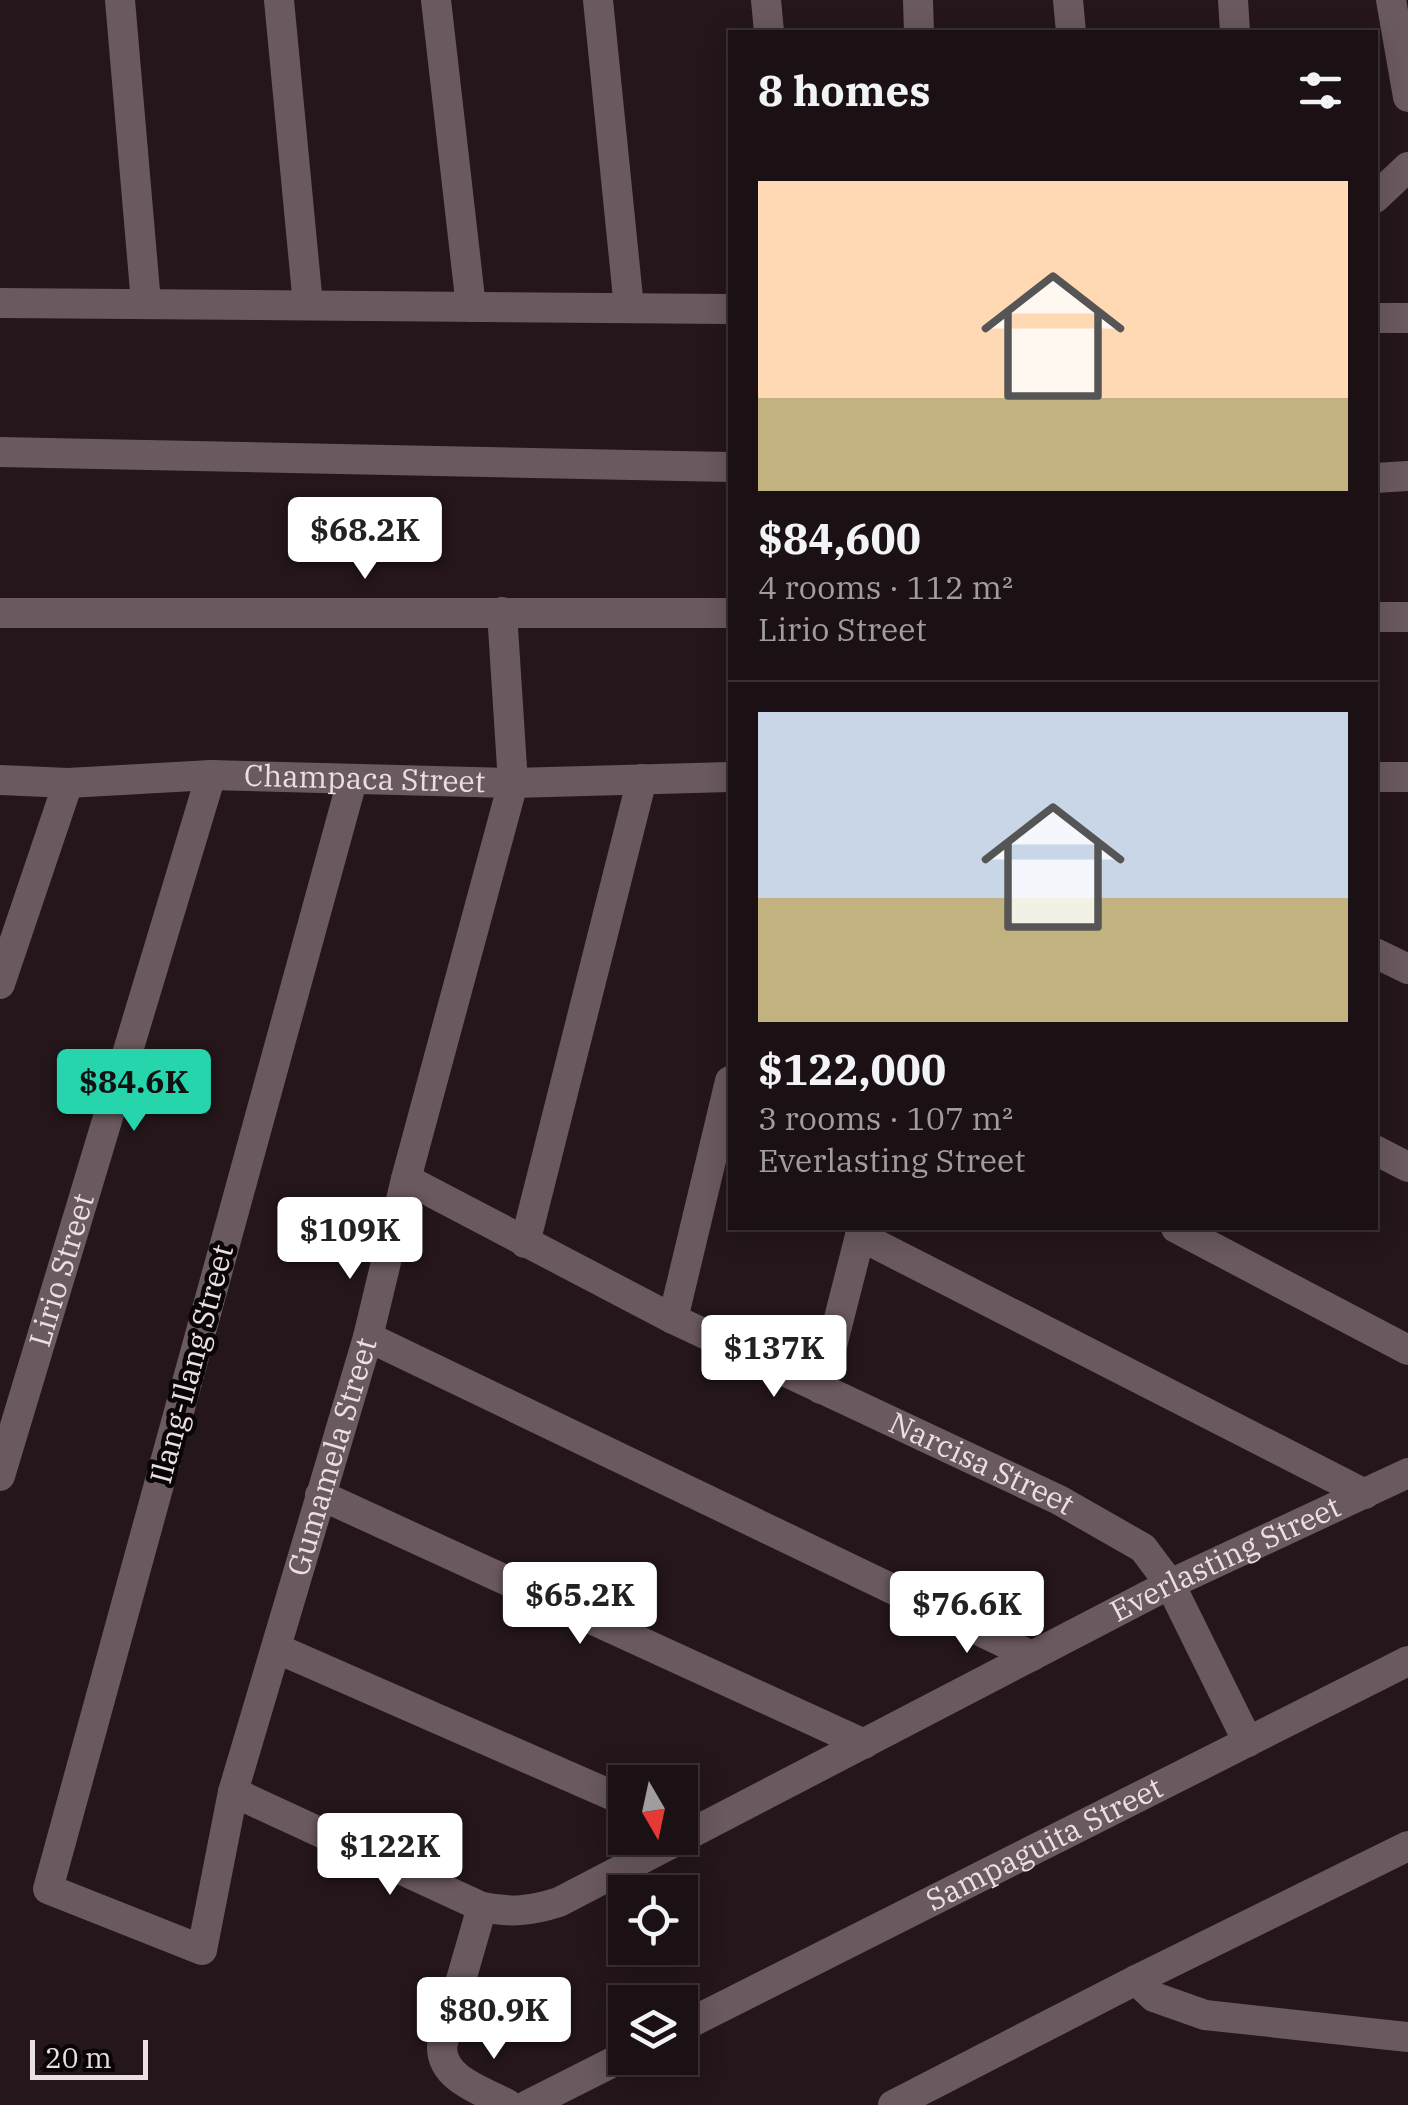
<!DOCTYPE html>
<html lang="en">
<head>
<meta charset="utf-8">
<style>
	:root { --surface:#1b1014; --page:#281e22; --text:#f1f3f6; --muted:#a09da0; --line:#393034; --accent:#27d5ad }
	body { margin:0; font-family:"IBM Plex Serif",serif; background:var(--page); color:var(--text); height:100vh; display:flex; flex-direction:column; font-size:38px; white-space:nowrap }
	* { box-sizing:border-box; margin:0 }
	p { font-size:32px; color:var(--muted) }
	.icon { flex:none; width:55px; height:55px; fill:none; stroke:currentColor; stroke-width:2; stroke-linecap:round; stroke-linejoin:round }
	.map { position:relative; flex:1; overflow:hidden }
	.drawer { position:absolute; left:728px; top:30px; width:650px; height:1200px; display:flex; flex-direction:column; background:var(--surface); border-radius:0px; box-shadow:0 5px 25px #0003,0 0 0 2px var(--line) }
	.drawer>* { flex:none }
	.needle { width:65px; rotate:171deg }
	.tools { position:absolute; left:608px; top:1765px; display:grid; gap:20px }
	.tools a { display:grid; place-items:center; width:90px; height:90px; border-radius:0px; background:var(--surface); box-shadow:0 5px 25px #0003,0 0 0 2px var(--line); font-size:50px }
	.scale { position:absolute; left:30px; bottom:25px; width:118px; box-sizing:border-box; padding-left:10px; border:5px solid #eadfe3; border-top:0; font-size:28px; line-height:35px; white-space:nowrap; color:#eadfe3; -webkit-text-stroke:8px #090406; paint-order:stroke }
	.price { position:absolute; translate:-50% -85px; padding:0 22px; border-radius:10px; background:#fff; color:#222; font-size:32px; line-height:65px; filter:drop-shadow(0 2px 5px #0008) }
	.price::after { content:''; position:absolute; left:50%; top:60px; width:30px; height:22px; margin-left:-15px; background:inherit; clip-path:polygon(0 0,100% 0,50% 100%) }
	.price.active { background:var(--accent); color:#111 }
	ul { padding:0; list-style:none }
	li { display:grid; align-content:center; gap:20px; height:530px; padding:0 30px }
	li+li { border-top:2px solid var(--line) }
	li span { display:grid; place-items:center; height:310px; border-radius:0px; color:#555 }
	li>.icon { margin-inline-start:auto }
	span .icon { width:180px; height:180px; fill:#fffc; stroke-width:1 }
	li b { font-size:42px }
	h2 { display:flex; justify-content:space-between; align-items:center; height:120px; padding:0 30px; font-size:42px }
	.map>svg:first-child { display:block }
</style>
</head>
<body>
<div class="map">
<svg width="1408" height="2105" viewBox="0 0 1408 2105">
	<rect width="100%" height="100%" fill="#24161b"/>
	<g fill="none" stroke-linecap="round" stroke-linejoin="round">
		<g stroke="#6a595e" stroke-width="30">
			<path d="M120 0 146 303"/>
			<path d="M279 0 308 305"/>
			<path d="M436 0 471 307"/>
			<path d="M598 0 629 308"/>
			<path d="M766 0 769 32"/>
			<path d="M918 0 919 32"/>
			<path d="M1068 0 1071 32"/>
			<path d="M1233 0 1235 32"/>
			<path d="M1391 0 1408 97"/>
			<path d="M1375 198 1408 167"/>
			<path d="M0 303 730 309"/>
			<path d="M1375 318H1408"/>
			<path d="M0 452 730 467"/>
			<path d="M1375 478 1408 476"/>
			<path d="M0 613H730"/>
			<path d="M1375 617H1408"/>
			<path d="M1375 777H1408"/>
			<path id="s1" d="M0 780 68 783 211 775 513 783 730 777"/>
			<path id="s2" d="M352 781 48 1889 202 1950 233 1792 368 1337 406 1179 513 783 502 612"/>
			<path d="M1375 953 1408 969"/>
			<path d="M0 984 68 783"/>
			<path d="M1375 1150 1408 1167"/>
			<path id="s3" d="M406 1179 673 1319 1059 1500 1143 1548 1170 1584 1248 1742"/>
			<path d="M1176 1228 1408 1350"/>
			<path d="M860 1236 1365 1494"/>
			<path d="M525 1243 642 779"/>
			<path d="M673 1319 730 1081"/>
			<path d="M368 1337 1032 1656"/>
			<path d="M821 1389 862 1228"/>
			<path id="s4" d="M0 1476 211 775"/>
			<path d="M320 1495 864 1744"/>
			<path d="M278 1649 625 1801"/>
			<path id="s5" d="M233 1792 482 1907C511 1913 531 1911 559 1902L1170 1584 1408 1473"/>
			<path d="M482 1907 442 2046C441 2080 484 2091 509 2105"/>
			<path d="M1136 1980 1154 1997 1205 2015 1408 2037"/>
			<path id="s6" d="M680 2028 1408 1661"/>
			<path d="M528 2105 625 2056"/>
			<path d="M893 2105 1136 1980 1408 1846"/>
		</g>
	</g>
	<g text-anchor="middle" stroke-width="9" stroke-linejoin="round" paint-order="stroke">
		<g font-size="30" fill="#eadfe3" stroke="#090406">
			<text dy="10" stroke="none"><textPath href="#s1" startOffset="365">Champaca Street</textPath></text>
			<text dy="10" stroke="none"><textPath href="#s4" startOffset="215">Lirio Street</textPath></text>
			<text transform="translate(192 1364) rotate(-75)" y="10">Ilang-Ilang Street</text>
			<text dy="10" stroke="none"><textPath href="#s2" startOffset="1825">Gumamela Street</textPath></text>
			<text dy="10" stroke="none"><textPath href="#s3" startOffset="642">Narcisa Street</textPath></text>
			<text dy="10" stroke="none"><textPath href="#s5" startOffset="1102">Everlasting Street</textPath></text>
			<text dy="10" stroke="none"><textPath href="#s6" startOffset="408">Sampaguita Street</textPath></text>
		</g>
	</g>
</svg>
<div class="tools">
<a><svg class="needle" viewBox="-14 -14 28 28"><path d="M0-13l5 13h-10z" fill="#e53935"/><path d="M0 13l5-13h-10z" fill="#a09da0"/></svg></a>
<a><svg class="icon" aria-label="locate" viewBox="0 0 24 24"><circle cx="12" cy="12" r="6"/><path d="M12 2v4M12 18v4M2 12h4M18 12h4"/></svg></a>
<a><svg class="icon" aria-label="layers" viewBox="0 0 24 24"><path d="M12 4l9 5-9 5-9-5zM3 14l9 5 9-5"/></svg></a>
</div>
<div class="scale">20 m</div>
<b class="price" style="left:365px;top:582px">$68.2K</b>
<b class="price active" style="left:134px;top:1134px">$84.6K</b>
<b class="price" style="left:350px;top:1282px">$109K</b>
<b class="price" style="left:774px;top:1400px">$137K</b>
<b class="price" style="left:580px;top:1647px">$65.2K</b>
<b class="price" style="left:967px;top:1656px">$76.6K</b>
<b class="price" style="left:390px;top:1898px">$122K</b>
<b class="price" style="left:494px;top:2062px">$80.9K</b>
<section class="drawer">
<h2>8 homes<svg class="icon" aria-label="filters" viewBox="0 0 24 24"><path d="M4 7h16M4 17h16"/><circle cx="9" cy="7" r="2"/><circle cx="15" cy="17" r="2"/></svg></h2>
<ul>
<li><span style="background:linear-gradient(#ffd9b3 70%,#c2b280 0)"><svg class="icon" aria-label="home" viewBox="0 0 24 24"><path d="M3 11l9-7 9 7M6 9v11h12V9"/></svg></span><div><b>$84,600</b><p>4 rooms · 112 m²</p><p>Lirio Street</p></div></li>
<li><span style="background:linear-gradient(#c9d6e8 60%,#c2b280 0)"><svg class="icon" aria-label="home" viewBox="0 0 24 24"><path d="M3 11l9-7 9 7M6 9v11h12V9"/></svg></span><div><b>$122,000</b><p>3 rooms · 107 m²</p><p>Everlasting Street</p></div></li>
</ul>
</section>
</div>
</body>
</html>
